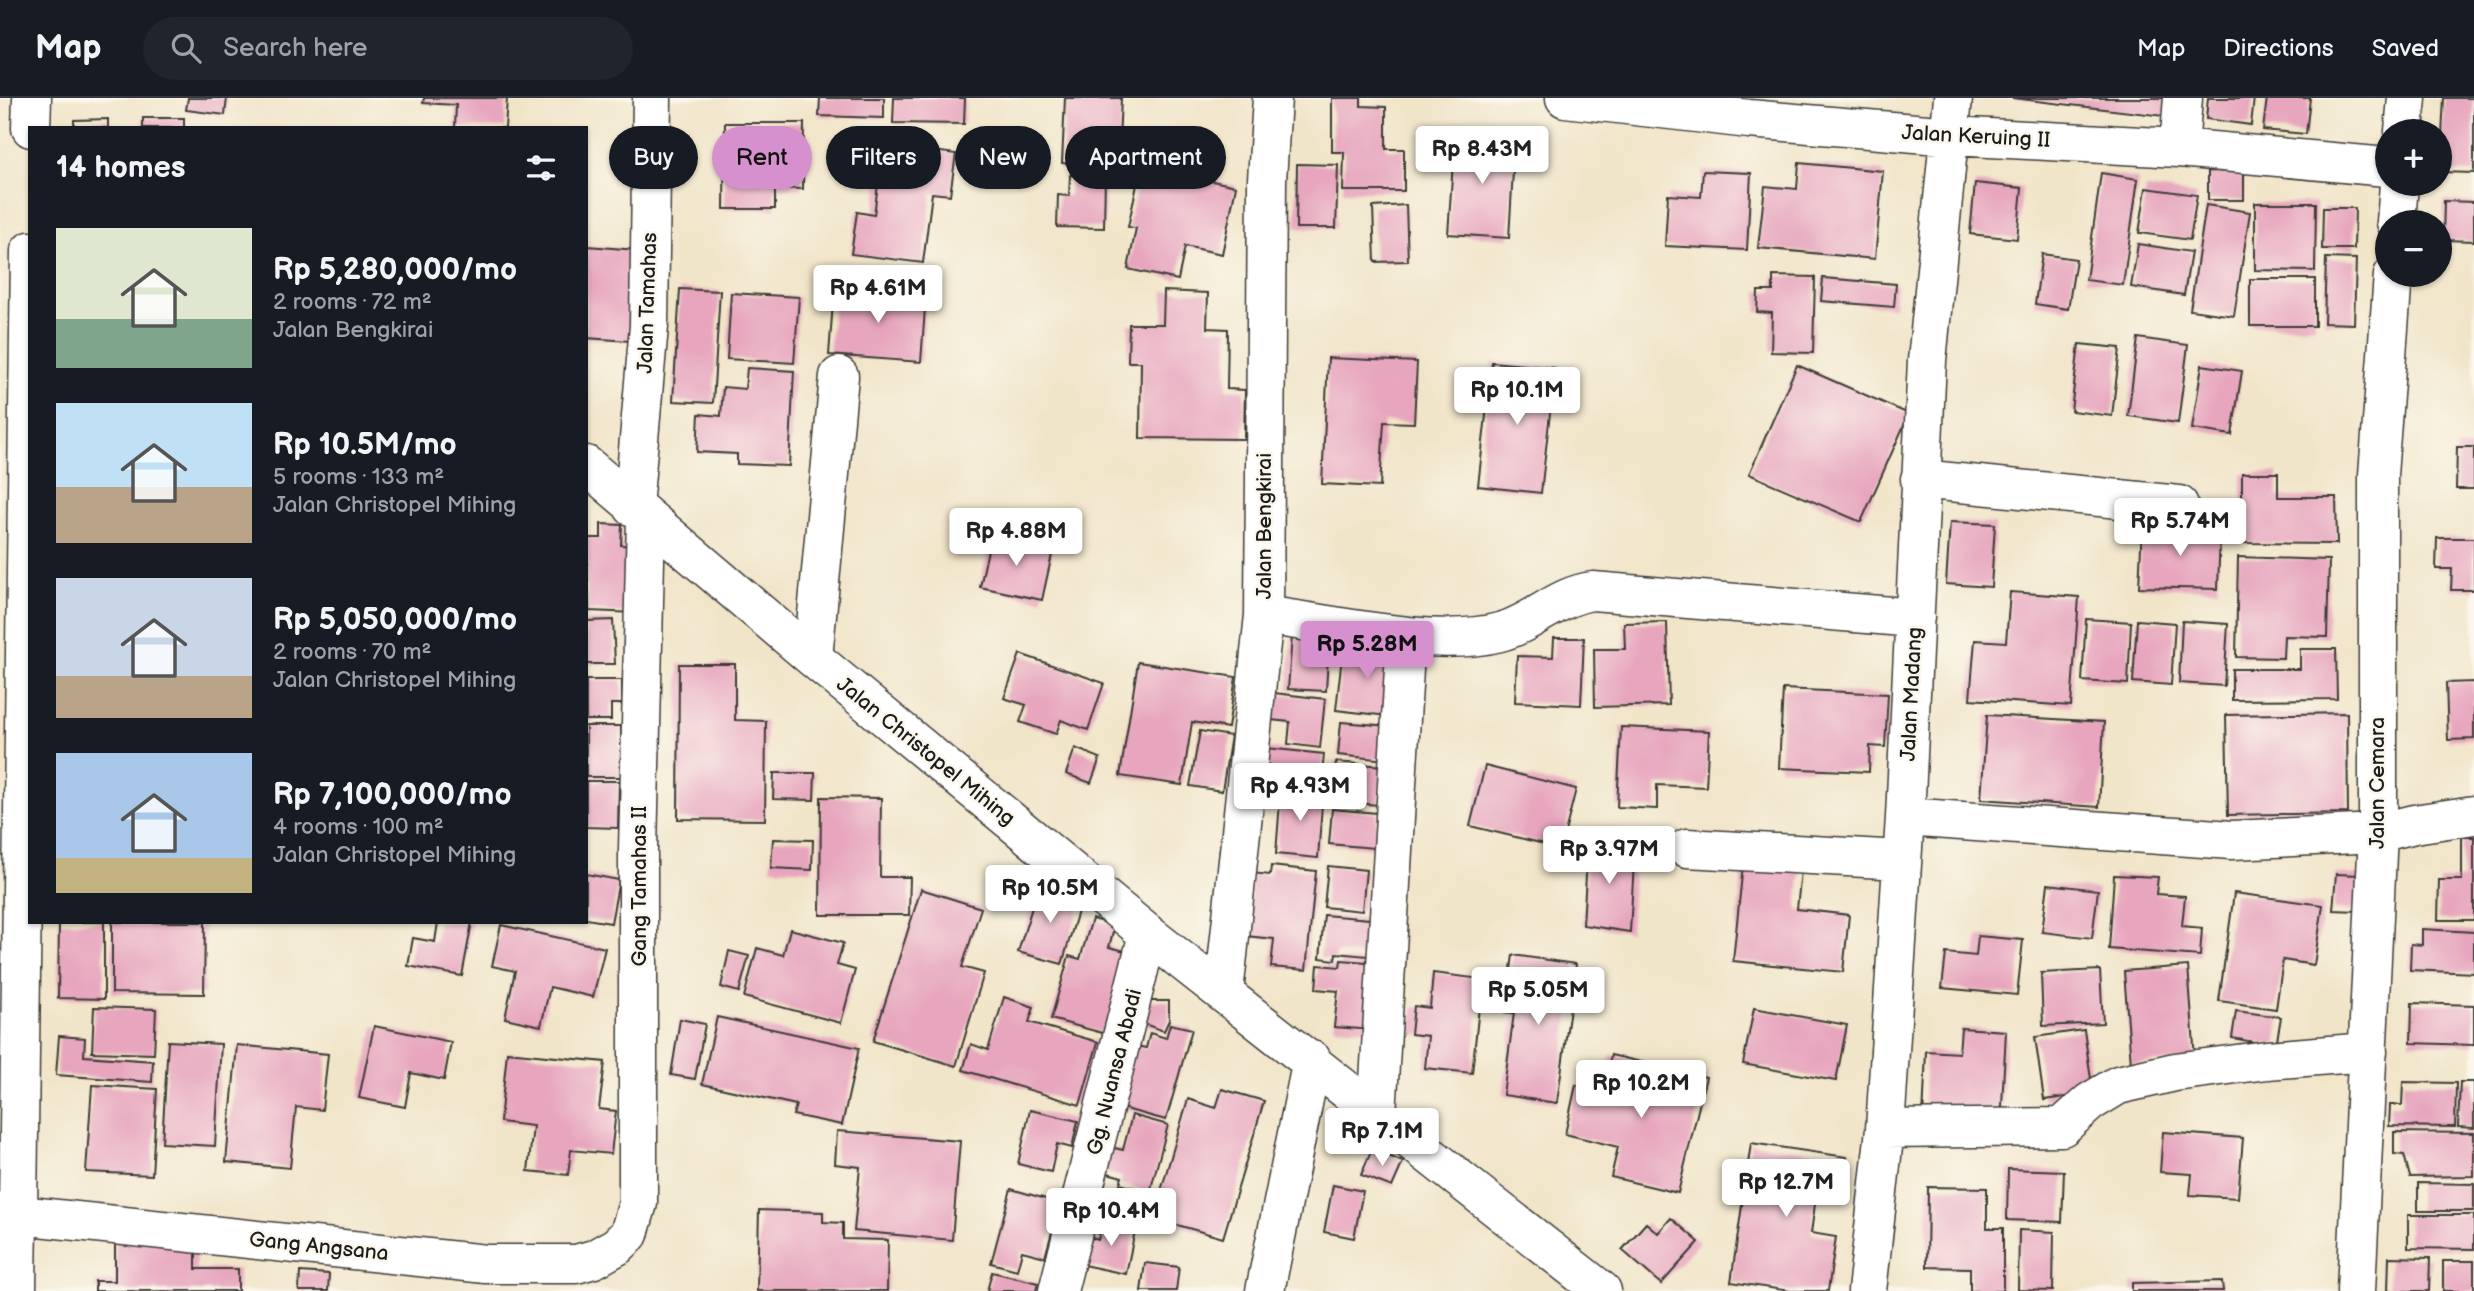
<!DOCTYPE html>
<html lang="en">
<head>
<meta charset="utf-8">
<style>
	:root { --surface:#171b24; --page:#20242c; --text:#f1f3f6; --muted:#9ea1a6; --line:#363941; --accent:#d690ce }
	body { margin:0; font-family:"Balsamiq Sans",sans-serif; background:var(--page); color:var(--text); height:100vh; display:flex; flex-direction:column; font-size:26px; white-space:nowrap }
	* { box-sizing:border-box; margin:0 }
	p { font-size:23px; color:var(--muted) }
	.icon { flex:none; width:38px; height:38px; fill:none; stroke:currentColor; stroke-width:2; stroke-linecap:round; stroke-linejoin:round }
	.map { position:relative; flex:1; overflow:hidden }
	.panel { position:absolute; left:28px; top:28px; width:560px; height:798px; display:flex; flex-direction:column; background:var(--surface); border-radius:0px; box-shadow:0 2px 5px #0004 }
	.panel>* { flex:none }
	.guide { position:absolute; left:609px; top:28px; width:665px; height:63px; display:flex; gap:14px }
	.controls { position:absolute; left:2375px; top:21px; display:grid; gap:14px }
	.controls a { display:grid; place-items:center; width:77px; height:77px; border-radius:50%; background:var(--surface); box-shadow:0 2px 5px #0004; font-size:35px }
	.price { position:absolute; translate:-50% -60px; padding:0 16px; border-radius:7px; background:#fff; color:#222; font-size:23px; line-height:46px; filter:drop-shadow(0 2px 4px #0008) }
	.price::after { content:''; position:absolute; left:50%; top:42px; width:21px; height:16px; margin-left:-10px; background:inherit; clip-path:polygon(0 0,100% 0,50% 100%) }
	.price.active { background:var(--accent); color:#111 }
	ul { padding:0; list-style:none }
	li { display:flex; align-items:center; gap:21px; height:175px; padding:0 28px }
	li span { display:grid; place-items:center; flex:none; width:196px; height:140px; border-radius:0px; color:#555 }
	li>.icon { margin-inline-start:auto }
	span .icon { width:84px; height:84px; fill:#fffc; stroke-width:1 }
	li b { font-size:30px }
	h2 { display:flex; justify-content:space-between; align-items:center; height:84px; padding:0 28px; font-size:30px }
	.tag { padding:0 24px; border-radius:32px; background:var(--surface); box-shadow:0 2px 5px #0004; font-size:24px; line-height:63px }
	.tag.active { background:var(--accent); color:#111 }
	header { display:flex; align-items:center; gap:42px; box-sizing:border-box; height:98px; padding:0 35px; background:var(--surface); border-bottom:2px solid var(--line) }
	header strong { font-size:33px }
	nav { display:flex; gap:38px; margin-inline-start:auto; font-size:24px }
	.search { width:490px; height:63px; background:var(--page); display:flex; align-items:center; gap:18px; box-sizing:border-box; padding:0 24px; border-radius:38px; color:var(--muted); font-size:26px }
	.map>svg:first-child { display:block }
</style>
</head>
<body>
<header>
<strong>Map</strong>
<div class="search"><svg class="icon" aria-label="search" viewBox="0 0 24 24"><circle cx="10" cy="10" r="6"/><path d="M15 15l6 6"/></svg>Search here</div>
<nav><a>Map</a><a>Directions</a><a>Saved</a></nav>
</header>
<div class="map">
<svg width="2474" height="1193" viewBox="0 0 2474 1193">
	<rect width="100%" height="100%" fill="#fbf7ec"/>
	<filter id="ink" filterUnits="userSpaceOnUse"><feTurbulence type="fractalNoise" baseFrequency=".0143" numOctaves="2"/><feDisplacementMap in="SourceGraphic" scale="14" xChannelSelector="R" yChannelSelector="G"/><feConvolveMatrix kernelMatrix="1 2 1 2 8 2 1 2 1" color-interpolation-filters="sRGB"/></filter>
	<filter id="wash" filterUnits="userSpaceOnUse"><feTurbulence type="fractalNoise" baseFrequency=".00686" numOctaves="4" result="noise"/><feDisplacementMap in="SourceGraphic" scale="28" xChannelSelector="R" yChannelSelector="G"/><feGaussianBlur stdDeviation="1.57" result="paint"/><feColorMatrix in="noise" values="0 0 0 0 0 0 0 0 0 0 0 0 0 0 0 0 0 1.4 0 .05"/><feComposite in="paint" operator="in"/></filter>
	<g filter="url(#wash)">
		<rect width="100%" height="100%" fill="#f1e5c9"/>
		<g id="blocks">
			<path fill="#e7a6be" d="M188 0H227L225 17 186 12Z
				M424 0H507L505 30H455L456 7 423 5Z
				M820 0H884V20L819 18Z
				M894 0H965L964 26 893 25Z
				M1065 0H1121L1118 67 1062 65Z
				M1332 0H1361V8L1386 9V51H1404V93H1343L1344 54H1332Z
				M2012 0H2174L2172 19Z
				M2208 0H2254L2251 27 2206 21Z
				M2267 0H2310L2306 36 2263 32Z
				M2444 0H2474V75L2440 74Z
				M143 20H184V30H143Z
				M108 21V30H74V22Z
				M725 25H804L803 91 775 90V111H724Z
				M1455 35 1515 39 1509 140 1448 136Z
				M859 43 956 56 950 97 932 95 923 165 851 156 857 114 874 117 878 86 853 83Z
				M1799 65 1883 73 1875 161 1758 150 1765 88 1797 91Z
				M1297 66 1338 67 1336 130H1296Z
				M1141 68 1236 88 1222 156 1185 148 1178 182 1128 171 1136 130 1128 129Z
				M1703 73 1751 75 1747 152 1665 148 1668 97 1701 99Z
				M2208 73 2244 74V102H2208Z
				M2101 75 2138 81 2123 187 2086 182Z
				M1070 77 1105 78 1104 130 1057 129 1058 97 1069 98Z
				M1975 85 2022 90 2017 141 1970 136Z
				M2146 90 2197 97 2190 142 2139 135Z
				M2444 103 2474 104V143L2443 142Z
				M2255 105H2316L2315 173 2255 172Z
				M1406 107 1408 163 1375 164 1373 109Z
				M2206 107 2250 114 2234 218 2190 212Z
				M2323 110H2355L2354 151H2322Z
				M2138 146 2191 154 2184 197 2131 189Z
				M587 148 637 152 630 243 586 240Z
				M2042 156 2076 161 2068 211 2035 206Z
				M2326 160 2356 161 2354 226 2324 225Z
				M1773 178 1815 179 1813 255 1771 254 1772 215 1757 214 1758 193H1773Z
				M1823 180 1896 186 1894 209 1821 203Z
				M2250 181H2315V228H2250Z
				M680 191 720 193 713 305 673 303Z
				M834 191 926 197 921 264 829 257Z
				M1164 193 1208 195 1207 230 1228 231 1227 291 1245 292 1244 341 1140 340 1141 264H1128L1129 226H1163Z
				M731 195 799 199 794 265 727 261Z
				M2138 240 2188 247 2178 325 2128 318Z
				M2079 246 2120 250 2112 318 2071 313Z
				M1328 260 1417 264 1414 325 1384 324 1380 389 1322 386Z
				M1492 264 1555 270 1541 395 1478 388Z
				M1797 267 1909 316 1861 424 1749 376Z
				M2202 267 2242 273 2232 337 2192 331Z
				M747 270 794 273 789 368 737 366V356L697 354 699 316 721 318 723 289 745 291Z
				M2457 349H2474V391H2456Z
				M2242 375H2278V399H2336L2337 446 2242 445Z
				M1950 424 1995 426 1991 489 1946 486Z
				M601 426 622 427 621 447 640 448 637 515 589 513 586 440H601Z
				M2142 428 2220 432 2218 491 2139 489Z
				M991 438 1053 452 1042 502 980 489Z
				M2437 440H2474V492H2451L2452 471H2436Z
				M2238 459 2329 462 2327 539 2284 538 2283 560 2236 559Z
				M2010 494 2079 499 2071 608 1970 601 1975 542 2006 544Z
				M2086 521 2131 524 2128 586 2082 583Z
				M613 522 615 566H586V523Z
				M2137 522 2175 525 2171 587 2133 584Z
				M2182 523 2228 526 2224 588 2179 585Z
				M1667 524 1669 607 1595 609 1594 551H1625L1624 525Z
				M1292 538 1329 540 1326 593 1288 591Z
				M1554 540H1584L1581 607 1515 604 1517 558 1553 559Z
				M1368 544 1396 547 1388 618 1336 612 1342 558 1366 561Z
				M2300 551H2336L2337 601 2232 602V571H2300Z
				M1020 556 1104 585 1088 632 1061 622 1056 636 1020 624 1026 607 1004 600Z
				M1138 564 1236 579 1228 630 1192 624 1182 687 1120 678Z
				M679 566H735V622L766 623 765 722 678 721Z
				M586 582H622V606H611V622H586Z
				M2474 584V641L2448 642 2446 585Z
				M1783 591 1888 596 1885 649 1870 648 1869 674 1779 670Z
				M1274 595 1325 601 1320 650 1288 646 1290 624 1271 622Z
				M2347 615 2348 715 2228 717 2226 617Z
				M1987 617 2104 624 2099 709 1981 701Z
				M1341 624 1389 628 1386 662 1338 657Z
				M586 628H621V679H586Z
				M1621 629 1709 633 1706 689 1657 687V711L1617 709Z
				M1200 633 1231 638 1222 693 1190 688Z
				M1075 650 1100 660 1091 685 1066 676Z
				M1266 650 1324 656 1321 686 1264 681Z
				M1336 664 1382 668 1378 707 1332 703Z
				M1485 668 1576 691 1561 750 1470 728Z
				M774 675H815L814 702 773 701Z
				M586 683H619L618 730 586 729Z
				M1281 690 1323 693 1318 760 1276 756Z
				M821 699 881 700 880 779H910L909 817H820Z
				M1332 711 1377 715 1374 750 1329 746Z
				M2462 739H2474V822H2438L2439 782H2462Z
				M773 741 813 742 812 772 771 770Z
				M1588 744 1635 746 1630 834 1583 827Z
				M1743 767 1801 773 1797 811 1849 817 1843 874 1733 863Z
				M1271 768 1316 773 1306 872 1271 869 1274 841 1246 838 1252 775 1270 777Z
				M1328 768 1366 772 1362 813 1324 809Z
				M586 776 619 782 611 825 586 821Z
				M2336 776 2360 777 2358 813 2333 812Z
				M2114 777 2158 779 2156 796 2185 798 2182 828 2202 830 2200 858 2109 851Z
				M2048 786 2098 792 2092 840 2042 834Z
				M1039 787 1082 800 1062 866 1018 854Z
				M921 791 981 810 962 869 984 875 956 968 873 943Z
				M2234 795 2323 807 2314 867 2283 862 2276 911 2219 903Z
				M1324 817 1381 822 1378 859 1336 855 1335 862 1320 860Z
				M1092 821 1115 827 1109 849 1129 854 1106 936 1051 921 1069 858 1080 861Z
				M59 824H104V901L58 900Z
				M112 824H205L204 896 112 895Z
				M438 824H472L462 878 408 868 413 840 435 844Z
				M501 827 605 850 593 899 550 889 541 928 505 920 515 873 492 868Z
				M790 831 843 845 837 867 855 872 841 925 744 899 757 850 783 857Z
				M2422 831 2474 834V875L2410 872 2411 846 2422 847Z
				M1978 838 2023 842 2017 897 1942 890 1946 855 1976 858Z
				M729 853 749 858 739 894 721 889Z
				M1513 857 1576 866 1557 1005 1503 997 1514 915 1505 914Z
				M1341 862 1379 865 1374 932 1334 929 1338 893 1316 891 1318 867 1340 869Z
				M2188 868 2195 961 2131 966 2124 873Z
				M2100 872 2103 925 2043 928 2041 875Z
				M1433 875 1482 881 1472 975 1425 970 1428 938 1411 936 1414 908 1430 910Z
				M1004 899 1034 909 1029 924 1098 944 1080 1007 963 972 971 946 988 952Z
				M1144 903H1169V922L1164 933 1144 926Z
				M2412 905 2474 907V947L2411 945Z
				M94 909 156 911 154 956 92 954Z
				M1754 910 1847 927 1836 983 1743 966Z
				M2236 913 2281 919 2276 948 2232 940Z
				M717 919 859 950 842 1027 793 1017 796 1007 702 986Z
				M680 921 705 926 695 981 671 977Z
				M1170 926 1192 931 1166 1022 1118 1009 1136 948 1146 950 1150 935 1166 940Z
				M374 928 451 944 444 982 411 975 405 1009 359 1000Z
				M1961 930 2006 933 2001 1026 1923 1021 1926 953 1959 955Z
				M2084 932 2093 995 2044 1002 2035 939Z
				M59 938 85 940 84 958 153 963 152 984 56 977Z
				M168 943 221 946 215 1048 162 1045Z
				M237 947 328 956 322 1012 296 1009 290 1070 226 1064Z
				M507 954 605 964 599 1011 616 1013 611 1056 571 1052 568 1077 528 1073 533 1028 500 1024Z
				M1611 957 1706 979 1678 1095 1611 1079 1618 1049 1565 1036 1576 987 1603 993Z
				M2403 984 2456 985 2455 1029 2389 1028 2390 1007H2402Z
				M2460 984H2474V1030L2458 1029Z
				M92 987 157 991 152 1077 86 1074Z
				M1222 991 1264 1003 1223 1140 1153 1120 1188 1001 1216 1010Z
				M1030 1012 1078 1023 1072 1050 1057 1046 1051 1074 1018 1066Z
				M1132 1017 1168 1027 1150 1094 1120 1086 1122 1079 1104 1074 1110 1049 1123 1052Z
				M837 1033 960 1043 952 1142 854 1133 860 1069 835 1066Z
				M2163 1034 2243 1040 2238 1100 2190 1097 2192 1076 2160 1074Z
				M2394 1034 2474 1035V1078L2410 1079 2404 1057 2394 1056Z
				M1751 1045 1847 1059 1840 1102 1816 1099 1811 1135 1836 1139 1828 1193H1790L1731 1184Z
				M1372 1051 1403 1064 1392 1089 1361 1077Z
				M2008 1071 2064 1073 2062 1124 2007 1122Z
				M2418 1085 2474 1086V1113H2418Z
				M1333 1087 1363 1093 1354 1140 1324 1134Z
				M1928 1089 1987 1090V1130H2003V1193H1970V1170L1927 1169Z
				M1011 1091 1060 1105 1045 1159 1022 1153 1017 1172 991 1165Z
				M759 1112 823 1114V1124L843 1125V1141L888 1142 887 1193H757Z
				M2408 1117H2474V1151L2408 1150Z
				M1671 1120 1699 1144 1661 1186 1622 1152 1646 1125 1658 1135Z
				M1103 1122 1136 1128 1126 1176 1083 1167 1089 1139 1098 1142Z
				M2019 1132 2054 1134 2053 1193 2018 1192Z
				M196 1141V1171H238V1193H95V1183H115V1142Z
				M2389 1159 2430 1160 2429 1193H2388Z
				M2443 1163H2474V1193H2443Z
				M1145 1165 1179 1169 1176 1193H1141Z
				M300 1174 329 1176 328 1193H299Z
				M992 1174 1038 1185 1036 1193H987Z
				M2222 1183 2223 1193H2132V1185Z"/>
		</g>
	</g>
	<g filter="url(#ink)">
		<use href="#blocks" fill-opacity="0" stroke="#3c3a36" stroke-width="2"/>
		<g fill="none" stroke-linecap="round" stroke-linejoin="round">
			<g stroke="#3c3a36" stroke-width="41">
				<path id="minor" d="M1565 0 1749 21 1951 38 2179 50 2387 69
					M2404 33 2407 0
					M2179 50 2183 0
					M2396 124 2399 86
					M586 367 813 560 1148 836 1602 1193
					M1920 381 2179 407
					M633 409 649 228 652 0
					M1264 517C1331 526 1435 551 1500 534 1534 525 1558 497 1593 493L1915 520
					M813 560 839 278
					M1905 719 2232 742 2378 735 2414 726 2474 717
					M1687 750 1901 762
					M1224 895 1264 517 1267 82 1272 0
					M1377 1016 1406 538
					M1885 1031 2062 1029 2090 1004 2118 987 2175 974 2267 962 2368 954
					M0 1115 486 1166H576L594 1161 617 1148 629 1136 638 1105V752L646 420
					M1058 1193 1148 836
					M1265 1193 1312 962
					M1867 1193 1885 1031 1905 719 1927 263 1953 0
					M2356 1193 2378 735V377L2393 177"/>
			</g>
			<g stroke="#3c3a36" stroke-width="41">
				<path id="tertiary" d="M31 30 32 0
					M17 1193 30 153"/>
			</g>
			<use href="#minor" stroke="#fff" stroke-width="38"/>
			<use href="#tertiary" stroke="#fff" stroke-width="38"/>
		</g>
	</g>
	<g text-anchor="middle" stroke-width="5" stroke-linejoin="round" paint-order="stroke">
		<g font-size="21" fill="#1c1c1c" stroke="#fbf7ec">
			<text transform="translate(1976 38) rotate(3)" y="7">Jalan Keruing II</text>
			<text transform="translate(647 205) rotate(-88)" y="7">Jalan Tamahas</text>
			<text transform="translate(1264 428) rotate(-90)" y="7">Jalan Bengkirai</text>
			<text transform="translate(1911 596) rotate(-87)" y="7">Jalan Madang</text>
			<text transform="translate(926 653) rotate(39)" y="7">Jalan Christopel Mihing</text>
			<text transform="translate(2377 685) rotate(-90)" y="7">Jalan Cemara</text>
			<text transform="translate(639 788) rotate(-90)" y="7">Gang Tamahas II</text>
			<text transform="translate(1114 974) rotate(-76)" y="7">Gg. Nuansa Abadi</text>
			<text transform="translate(319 1148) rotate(6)" y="7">Gang Angsana</text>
		</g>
	</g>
</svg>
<div class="controls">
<a>+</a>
<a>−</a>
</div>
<b class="price" style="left:1482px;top:88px">Rp 8.43M</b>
<b class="price" style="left:878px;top:227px">Rp 4.61M</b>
<b class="price" style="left:1517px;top:329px">Rp 10.1M</b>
<b class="price" style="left:2180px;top:460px">Rp 5.74M</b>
<b class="price" style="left:1016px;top:470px">Rp 4.88M</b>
<b class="price active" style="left:1367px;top:583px">Rp 5.28M</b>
<b class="price" style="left:1300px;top:725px">Rp 4.93M</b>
<b class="price" style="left:1609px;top:788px">Rp 3.97M</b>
<b class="price" style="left:1050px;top:827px">Rp 10.5M</b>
<b class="price" style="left:1538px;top:929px">Rp 5.05M</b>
<b class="price" style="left:1641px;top:1022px">Rp 10.2M</b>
<b class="price" style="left:1382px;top:1070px">Rp 7.1M</b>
<b class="price" style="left:1786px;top:1121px">Rp 12.7M</b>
<b class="price" style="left:1111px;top:1150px">Rp 10.4M</b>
<div class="guide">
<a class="tag">Buy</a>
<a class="tag active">Rent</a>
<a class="tag">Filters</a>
<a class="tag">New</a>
<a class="tag">Apartment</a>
</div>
<section class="panel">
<h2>14 homes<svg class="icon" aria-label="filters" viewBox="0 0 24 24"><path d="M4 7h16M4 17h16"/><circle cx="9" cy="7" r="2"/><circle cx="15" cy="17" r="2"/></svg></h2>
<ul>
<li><span style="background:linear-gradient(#dfe7d0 65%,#7fa58c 0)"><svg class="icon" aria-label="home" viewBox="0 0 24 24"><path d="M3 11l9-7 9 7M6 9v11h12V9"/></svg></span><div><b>Rp 5,280,000/mo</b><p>2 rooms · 72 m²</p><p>Jalan Bengkirai</p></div></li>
<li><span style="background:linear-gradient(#bfe0f5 60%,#b9a48a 0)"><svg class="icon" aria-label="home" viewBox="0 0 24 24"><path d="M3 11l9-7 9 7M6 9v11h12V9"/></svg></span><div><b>Rp 10.5M/mo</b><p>5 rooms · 133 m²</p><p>Jalan Christopel Mihing</p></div></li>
<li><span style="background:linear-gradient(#c9d6e8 70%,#b9a48a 0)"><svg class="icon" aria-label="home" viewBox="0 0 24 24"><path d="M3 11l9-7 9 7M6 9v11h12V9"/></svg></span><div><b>Rp 5,050,000/mo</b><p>2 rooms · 70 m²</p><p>Jalan Christopel Mihing</p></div></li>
<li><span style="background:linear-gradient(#a9c7e8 75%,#c2b280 0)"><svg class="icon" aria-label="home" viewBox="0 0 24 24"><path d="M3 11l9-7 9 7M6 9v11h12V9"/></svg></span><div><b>Rp 7,100,000/mo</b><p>4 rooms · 100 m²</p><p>Jalan Christopel Mihing</p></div></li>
</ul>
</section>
</div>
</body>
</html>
